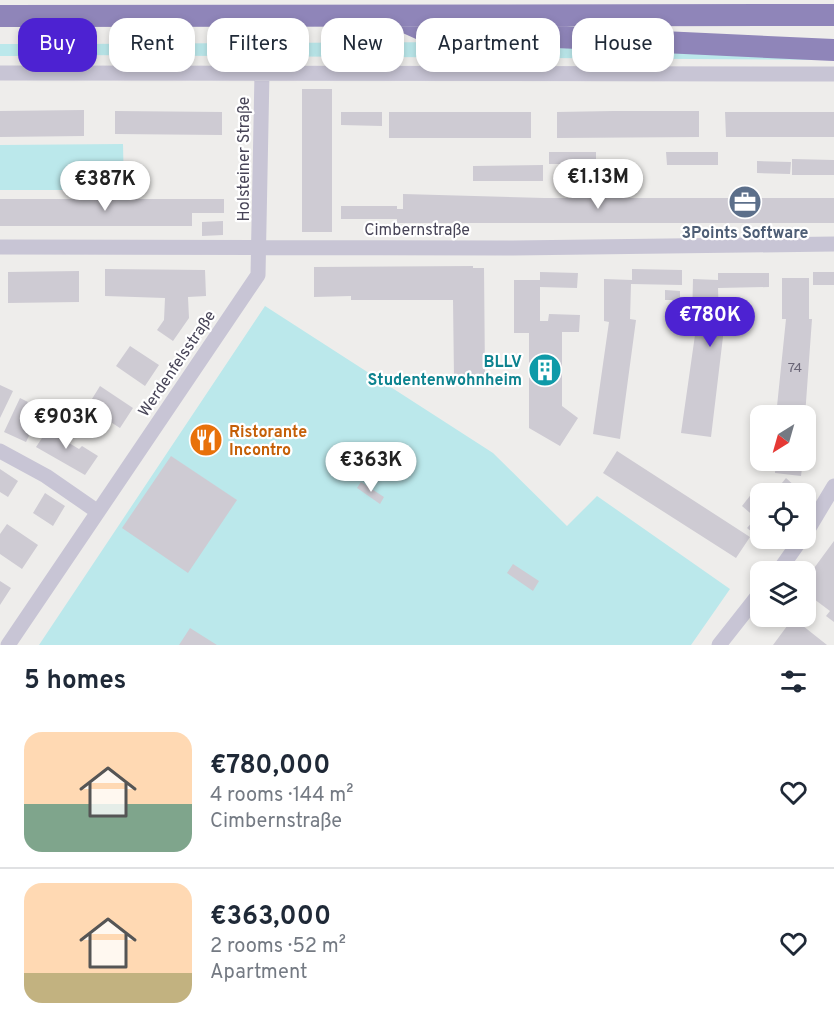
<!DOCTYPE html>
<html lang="en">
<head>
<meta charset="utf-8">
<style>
	:root { --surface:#fff; --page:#f6f6f7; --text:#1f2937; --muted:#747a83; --line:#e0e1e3; --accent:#4d22d2 }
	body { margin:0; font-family:Overpass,sans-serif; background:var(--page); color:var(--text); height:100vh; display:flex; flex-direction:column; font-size:22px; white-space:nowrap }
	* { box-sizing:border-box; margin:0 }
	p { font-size:20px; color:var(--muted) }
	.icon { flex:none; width:33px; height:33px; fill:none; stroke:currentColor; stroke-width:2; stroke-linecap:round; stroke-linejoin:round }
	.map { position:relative; height:645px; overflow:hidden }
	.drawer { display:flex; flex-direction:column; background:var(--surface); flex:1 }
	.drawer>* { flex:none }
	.guide { position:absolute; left:18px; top:18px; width:798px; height:54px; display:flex; gap:12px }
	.needle { width:39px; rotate:217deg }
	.controls { position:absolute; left:750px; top:405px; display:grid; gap:12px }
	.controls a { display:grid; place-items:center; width:66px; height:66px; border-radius:12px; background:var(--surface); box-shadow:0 3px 9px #0003; font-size:30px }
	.price { position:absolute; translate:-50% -51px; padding:0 14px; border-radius:21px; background:#fff; color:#222; font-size:20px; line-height:39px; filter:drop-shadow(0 2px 3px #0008) }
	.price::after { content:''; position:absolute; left:50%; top:36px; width:18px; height:14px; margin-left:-9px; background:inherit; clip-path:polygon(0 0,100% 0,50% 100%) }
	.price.selected { background:var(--accent); color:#fff }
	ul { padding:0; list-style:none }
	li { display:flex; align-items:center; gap:18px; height:150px; padding:0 24px }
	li+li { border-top:2px solid var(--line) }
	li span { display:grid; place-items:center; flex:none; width:168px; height:120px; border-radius:18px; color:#555 }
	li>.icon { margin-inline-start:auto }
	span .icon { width:72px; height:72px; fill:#fffc; stroke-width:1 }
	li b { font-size:26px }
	h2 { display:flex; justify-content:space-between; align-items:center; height:72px; padding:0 24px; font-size:26px }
	.pill { padding:0 21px; border-radius:18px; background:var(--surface); box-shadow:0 3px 9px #0003; font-size:21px; line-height:54px }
	.pill.selected { background:var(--accent); color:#fff }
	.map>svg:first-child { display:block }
</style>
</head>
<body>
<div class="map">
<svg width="834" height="645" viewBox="0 0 834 645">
	<rect width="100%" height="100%" fill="#eeedeb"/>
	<path fill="#bbe8eb" d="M468 42 834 60 75 55V44Z
		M0 44H39V56H0Z
		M123 144 124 190H0V145Z
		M265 306 493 453 567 526 597 496 730 589 691 645H39Z"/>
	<path fill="#cecbd3" d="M302 89H332V232H302Z
		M84 110V136L0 137V111Z
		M115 111 222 112V135L115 134Z
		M613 111H699V137L557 138V112Z
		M341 112H382V126L341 125Z
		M389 112H531V138H389Z
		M725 112H834V137H726Z
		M549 152H596V164H549Z
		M666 152H718V165H667Z
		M792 159 834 160V175H792Z
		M757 161 791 162 790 174 757 173Z
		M543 165V181H473V166Z
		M403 194 544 198H834V223H397V219H341V206H397V209H403Z
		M0 199H224V213H192V226H0Z
		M223 221V235L202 236V222Z
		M473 266V268H484L485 377 454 378 453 300H351V296L314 297V267Z
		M105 269 205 270 206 296 188 297 189 318 173 341 157 330 164 320 165 298 105 296Z
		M632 269 682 270V285L631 284 630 319 636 320 620 439 593 434 609 322 604 321V279L632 280Z
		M79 271V302L8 303V272Z
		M540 272 578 273 577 288 540 287V321H548L549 314 580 315 579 332H562V406L578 418 560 446 529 428V333H514V280H540Z
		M813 272H834V285H813Z
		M718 273H769V287L718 288 719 319 725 320 711 437 681 433 697 321H692L693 279 718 280Z
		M782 278H809V319H812L805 416H776L786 319H782Z
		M665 290 680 291V300H665Z
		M130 346 159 365 145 386 116 366Z
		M0 385 13 391 0 418Z
		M100 386 133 408 120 428 87 407Z
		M20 398 42 409 26 442 4 432Z
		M52 423 73 437 69 443 79 449 82 446 98 456 85 475 36 447Z
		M617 451 750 537 736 558 603 473Z
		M171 456 237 500 188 573 122 528Z
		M776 460H803L801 476 775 473Z
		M0 469 18 481 8 497 0 492Z
		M786 478 797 488 793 494H773Z
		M361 482 384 497 380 504 357 488Z
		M753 492 760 499V532L757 536 747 528 756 518 742 506Z
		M45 493 65 506 53 526 33 513Z
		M7 524 38 545 22 569 0 554V534Z
		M834 541V622L826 616 830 611 806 593V579Z
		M513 564 539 581 533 591 507 573Z
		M0 581 11 588 0 605Z
		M793 618 827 645H773Z
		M190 628 217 645H179Z"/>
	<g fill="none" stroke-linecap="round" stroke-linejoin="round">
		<path stroke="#c8c5d5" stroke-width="15" d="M0 73 834 74
			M0 247 513 248 834 244
			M0 451 46 476 98 512
			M806 533 834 486
			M778 572 802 538
			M8 645 258 275 262 73
			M719 645 760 593"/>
		<path stroke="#8f85b9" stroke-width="22" d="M0 16 834 15
			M396 18 425 31 834 50"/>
	</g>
	<defs>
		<g id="office-disc" transform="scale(1.725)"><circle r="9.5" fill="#5c6f8a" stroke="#fff"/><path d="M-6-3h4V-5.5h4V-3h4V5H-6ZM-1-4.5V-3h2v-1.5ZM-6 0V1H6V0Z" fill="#fff"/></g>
		<g id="building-disc" transform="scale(1.725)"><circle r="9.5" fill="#0f9aa8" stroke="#fff"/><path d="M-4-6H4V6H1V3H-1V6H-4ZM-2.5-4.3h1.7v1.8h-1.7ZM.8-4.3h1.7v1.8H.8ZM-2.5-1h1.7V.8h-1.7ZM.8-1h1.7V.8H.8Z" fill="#fff"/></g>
		<g id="restaurant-disc" transform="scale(1.725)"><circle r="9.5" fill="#e8710a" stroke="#fff"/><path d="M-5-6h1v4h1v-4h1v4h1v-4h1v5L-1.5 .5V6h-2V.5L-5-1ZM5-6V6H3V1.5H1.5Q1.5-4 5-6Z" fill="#fff"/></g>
	</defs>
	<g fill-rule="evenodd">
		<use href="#office-disc" x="745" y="202"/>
		<use href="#building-disc" x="545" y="370"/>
		<use href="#restaurant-disc" x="206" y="440"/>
	</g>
	<g text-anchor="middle" stroke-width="4.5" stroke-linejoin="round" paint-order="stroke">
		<g font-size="14" fill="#6a6677">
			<text x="795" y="372">74</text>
		</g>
		<g font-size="16" fill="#484558" stroke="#fff">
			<text transform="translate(243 159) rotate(-90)" y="6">Holsteiner Straße</text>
			<text x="417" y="235">Cimbernstraße</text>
			<text transform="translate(176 363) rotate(-56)" y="6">Werdenfelsstraße</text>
		</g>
		<g font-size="16" font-weight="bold" fill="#4e5e75" stroke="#fff">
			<text x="745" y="238">3Points Software</text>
		</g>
		<g font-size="16" font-weight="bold" fill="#0d838f" stroke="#fff" text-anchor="end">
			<text x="522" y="367">BLLV<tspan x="522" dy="18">Studentenwohnheim</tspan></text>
		</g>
		<g font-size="16" font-weight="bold" fill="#c56008" stroke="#fff" text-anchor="start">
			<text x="229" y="437">Ristorante<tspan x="229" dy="18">Incontro</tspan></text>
		</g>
	</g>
</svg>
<div class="controls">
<a><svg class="needle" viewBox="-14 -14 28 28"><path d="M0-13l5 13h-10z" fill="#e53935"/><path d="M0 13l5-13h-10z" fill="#747a83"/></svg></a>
<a><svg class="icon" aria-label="locate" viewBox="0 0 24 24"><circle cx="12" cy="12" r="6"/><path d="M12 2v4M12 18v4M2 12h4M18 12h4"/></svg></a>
<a><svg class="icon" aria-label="layers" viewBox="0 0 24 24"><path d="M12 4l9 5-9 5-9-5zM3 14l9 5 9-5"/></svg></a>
</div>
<b class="price" style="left:598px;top:210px">€1.13M</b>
<b class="price" style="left:105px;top:212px">€387K</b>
<b class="price selected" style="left:710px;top:348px">€780K</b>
<b class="price" style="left:66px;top:450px">€903K</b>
<b class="price" style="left:371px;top:493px">€363K</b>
<div class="guide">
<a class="pill selected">Buy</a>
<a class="pill">Rent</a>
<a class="pill">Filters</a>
<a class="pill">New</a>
<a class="pill">Apartment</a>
<a class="pill">House</a>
</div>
</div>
<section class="drawer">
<h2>5 homes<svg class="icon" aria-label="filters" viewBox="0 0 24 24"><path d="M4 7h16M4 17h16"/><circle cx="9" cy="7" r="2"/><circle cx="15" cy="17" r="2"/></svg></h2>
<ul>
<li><span style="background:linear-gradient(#ffd9b3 60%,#7fa58c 0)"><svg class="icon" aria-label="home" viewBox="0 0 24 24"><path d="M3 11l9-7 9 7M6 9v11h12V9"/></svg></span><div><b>€780,000</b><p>4 rooms · 144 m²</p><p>Cimbernstraße</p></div><svg class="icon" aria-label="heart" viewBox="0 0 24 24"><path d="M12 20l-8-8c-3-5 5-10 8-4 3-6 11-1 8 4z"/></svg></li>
<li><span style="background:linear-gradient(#ffd9b3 75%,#c2b280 0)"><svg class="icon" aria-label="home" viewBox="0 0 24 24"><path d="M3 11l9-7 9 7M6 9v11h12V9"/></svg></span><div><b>€363,000</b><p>2 rooms · 52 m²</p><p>Apartment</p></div><svg class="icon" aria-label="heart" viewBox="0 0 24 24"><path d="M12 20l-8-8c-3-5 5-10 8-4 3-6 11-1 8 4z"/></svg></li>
</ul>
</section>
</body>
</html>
